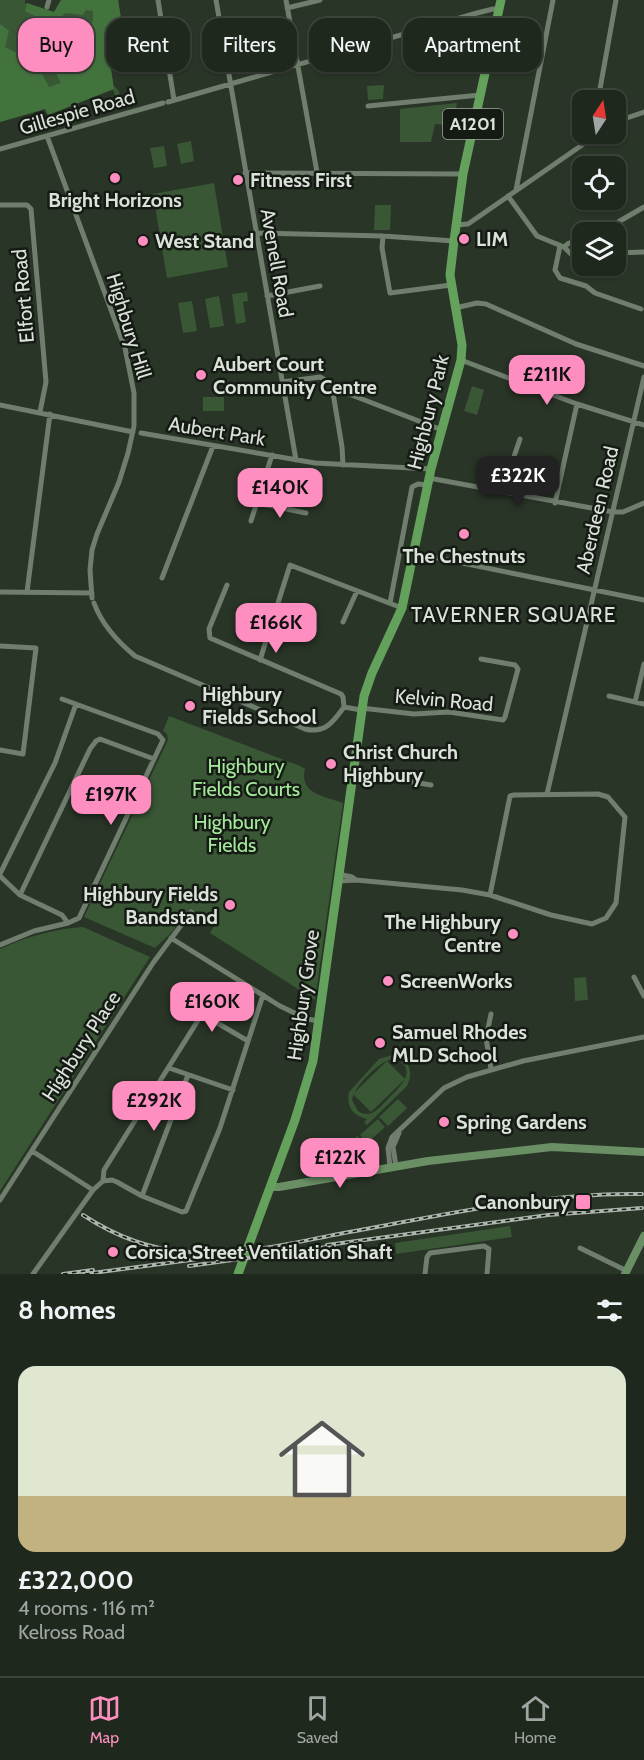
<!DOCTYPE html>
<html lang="en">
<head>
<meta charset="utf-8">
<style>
	:root { --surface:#1f281d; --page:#2c342a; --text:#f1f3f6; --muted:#a1a6a4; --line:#3c443b; --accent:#fd8ebf }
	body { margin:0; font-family:Cabin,sans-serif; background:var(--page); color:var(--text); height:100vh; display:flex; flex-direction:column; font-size:22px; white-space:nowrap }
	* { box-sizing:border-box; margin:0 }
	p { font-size:20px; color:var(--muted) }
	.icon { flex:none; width:33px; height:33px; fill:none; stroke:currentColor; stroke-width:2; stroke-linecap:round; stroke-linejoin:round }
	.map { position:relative; height:1274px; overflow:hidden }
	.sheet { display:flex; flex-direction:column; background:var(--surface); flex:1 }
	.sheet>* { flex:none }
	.guide { position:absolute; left:18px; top:18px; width:609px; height:54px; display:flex; gap:12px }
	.needle { width:39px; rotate:12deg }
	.controls { position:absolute; left:572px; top:90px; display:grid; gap:12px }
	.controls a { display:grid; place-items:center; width:54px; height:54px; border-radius:12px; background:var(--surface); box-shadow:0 2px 4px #0004,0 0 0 2px var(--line); font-size:30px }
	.price { position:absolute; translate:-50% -51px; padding:0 14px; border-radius:12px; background:var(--accent); color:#111; font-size:20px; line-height:39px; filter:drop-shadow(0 2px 3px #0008) }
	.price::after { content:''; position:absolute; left:50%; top:36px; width:18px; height:14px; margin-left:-9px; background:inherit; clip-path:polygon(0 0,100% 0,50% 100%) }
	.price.selected { background:#222; color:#fff }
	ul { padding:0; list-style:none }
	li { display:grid; align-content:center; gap:12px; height:318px; padding:0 18px }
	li+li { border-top:2px solid var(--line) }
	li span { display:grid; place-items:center; height:186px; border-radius:18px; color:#555 }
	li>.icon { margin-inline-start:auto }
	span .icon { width:108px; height:108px; fill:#fffc; stroke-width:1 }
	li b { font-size:26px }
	h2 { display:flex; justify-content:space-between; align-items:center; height:72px; padding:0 18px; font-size:26px }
	.pill { padding:0 21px; border-radius:18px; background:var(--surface); box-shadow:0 2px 4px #0004,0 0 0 2px var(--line); font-size:21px; line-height:54px }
	.pill.selected { background:var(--accent); color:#111 }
	.tab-bar { display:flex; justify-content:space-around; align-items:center; height:84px; border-top:2px solid var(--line); background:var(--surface); font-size:16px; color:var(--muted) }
	.tab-bar a { display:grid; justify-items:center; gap:3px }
	.tab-bar .selected { color:var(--accent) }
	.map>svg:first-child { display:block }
</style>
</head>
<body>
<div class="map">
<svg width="644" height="1274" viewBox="0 0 644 1274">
	<rect width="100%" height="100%" fill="#293527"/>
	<path fill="#395735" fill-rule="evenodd" d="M0 0H25V3L54 12 61 0H118L122 25 105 28 113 85 119 91 121 103 118 104 113 89 48 115 45 109 0 122Z
		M384 85 383 99 368 100 367 86Z
		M457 103 452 126 435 124 431 142H400V109Z
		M191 141 194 161 181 164 177 144Z
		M164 146 167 166 154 168 150 148Z
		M214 183 228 267 167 278 153 194Z
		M375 205H391L390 230H374Z
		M247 292 248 301 243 302 246 322 236 324 232 294Z
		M219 296 224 326 210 328 205 299Z
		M192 301 197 331 183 333 178 303Z
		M472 386 484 390 477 415 464 411Z
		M203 397H224V411H203Z
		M169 716 300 766 305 769C299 794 324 796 343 803L315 1000 210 933 214 926 189 910 171 933 155 948 84 917 168 740 167 734 163 731Z
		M83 927 150 957 0 1191V949C26 937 54 929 83 927Z
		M586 977 588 1000 575 1001 574 978Z
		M392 1055C409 1057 414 1071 407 1086L367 1125 364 1122 367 1119C353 1116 346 1107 349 1092L379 1059ZM394 1059C421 1069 398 1089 387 1100 383 1104 378 1110 372 1113 367 1115 363 1114 358 1111L352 1100C353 1087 381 1059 394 1059Z
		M387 1061 405 1079 371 1112 353 1094Z
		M398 1099 407 1108 388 1126 379 1117Z
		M378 1119 385 1127 367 1143 360 1135Z
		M358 1136 364 1145 342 1157 337 1147Z
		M510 1226 512 1237 396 1254 395 1243Z"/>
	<path fill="#43733d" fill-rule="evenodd" d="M61 0H118L122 25 105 28 114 89 48 115 45 109 0 122V24L9 31 5 47 25 57 34 48 35 31 46 22 25 11 27 3 54 12ZM86 10 93 11V20L88 35C76 34 66 29 59 20L65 13 83 15ZM45 59 50 63 61 83 49 87 42 74 34 68Z"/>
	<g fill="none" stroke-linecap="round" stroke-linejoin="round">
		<path stroke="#707e6e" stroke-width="5" d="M158 0 174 100
			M216 0 296 460
			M286 0 317 172
			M47 7 49 0
			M287 8 320 0
			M598 100 616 0
			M168 102 477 13 493 9H499
			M368 106 480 95
			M615 122 644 112
			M47 136 125 348 134 393V426L128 453 119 482 97 534 92 550 90 570 92 598
			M0 149 163 103
			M245 173 463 174
			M516 190 553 0
			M508 196 537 236 564 247 571 254 582 255
			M0 205H27L31 209 46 382 40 412
			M456 225 468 224 598 134
			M601 232 644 207
			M257 233 383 236 454 241
			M383 236 382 248 390 293 451 285
			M560 246 555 270 560 278 586 286 595 293 641 309
			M564 247 569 243H582
			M615 253 644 252
			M267 296 320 286
			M455 308 477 303 486 304 576 344 644 366
			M461 360 577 404 644 425
			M282 382 320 377 349 394 442 430
			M335 385 333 393 342 447 343 465
			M0 405 133 432
			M141 433 315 463 431 469
			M429 478 613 512H623L644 503
			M502 492 520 439
			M257 503 306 513
			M555 503 577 404
			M251 521 272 455
			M413 553 644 600
			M162 578 213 446
			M227 585 209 629 210 638 341 694 343 697 344 707
			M0 592 92 593
			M27 592 50 414
			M94 603C102 625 118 642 135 656L305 729C325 734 333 722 344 707L361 710
			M390 603 412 487 418 484 427 485
			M343 622 357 591
			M0 646 36 648 23 754 0 750
			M260 660 290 565 402 608
			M609 696 644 704
			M635 702 644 664
			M361 708 414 714 449 712 503 720 505 717 518 669 515 665 481 659
			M352 772 431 785
			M547 794 644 377
			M0 874 55 763 76 704
			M0 876 20 895 62 915 68 923
			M356 880 462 890 490 895 551 915 592 924 606 918 616 903 625 817 608 797 598 794 514 795 510 796 490 895
			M338 881 356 880 352 877 338 874
			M20 895 90 749 96 741 100 739 154 759
			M171 938 280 1006 307 1019 319 1021
			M0 945 34 931 68 923 79 918 163 740 158 734 62 699
			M634 977 644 996
			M491 1014 486 1038 491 1069
			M169 1068 233 1090
			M32 1151 93 1190
			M396 1166 393 1147 399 1133
			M390 1167 388 1148 392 1137 444 1088 467 1077 523 1061 644 1037
			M103 1181 112 1180 117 1182 142 1196 182 1212 186 1211 220 1128 263 995
			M142 1196 188 1075
			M0 1200 153 963 191 912
			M580 1248 627 1271
			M33 1274 93 1190 103 1181 104 1170 202 1014 248 1041
			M425 1274 427 1257 430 1253 484 1246 489 1249 487 1274"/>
		<path stroke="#6a8f65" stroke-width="8" d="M271 1187H279L428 1161 552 1147 644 1152
			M625 1274 644 1236"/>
		<path stroke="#64a15d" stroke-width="9" d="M238 1274 295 1120 313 1061 364 696 372 673 402 608 431 469 461 360 462 345 450 275 454 241 463 174 501 0"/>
		<g stroke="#adb6ac" stroke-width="4">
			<path id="rail" d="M83 1215C115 1236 151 1250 189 1252 239 1256 291 1243 339 1234 439 1216 540 1192 642 1194
				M327 1245 548 1215 642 1208
				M189 1266 334 1246
				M63 1274 93 1270
				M85 1274 198 1259"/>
		</g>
		<use href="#rail" stroke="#151b14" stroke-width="1.5" stroke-dasharray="4.5" stroke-linecap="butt"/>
	</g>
	<g fill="#fd8ebf" stroke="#151b14" stroke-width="2">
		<circle cx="115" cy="178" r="6"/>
		<circle cx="238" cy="180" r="6"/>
		<circle cx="464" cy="239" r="6"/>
		<circle cx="143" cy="241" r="6"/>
		<circle cx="201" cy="375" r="6"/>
		<circle cx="464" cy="534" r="6"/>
		<circle cx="190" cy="706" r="6"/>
		<circle cx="331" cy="764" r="6"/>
		<circle cx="230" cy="905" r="6"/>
		<circle cx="513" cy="934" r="6"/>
		<circle cx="388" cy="981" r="6"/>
		<circle cx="380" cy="1043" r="6"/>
		<circle cx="444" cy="1122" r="6"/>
		<rect x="575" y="1194" width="16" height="16" rx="3"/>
		<circle cx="113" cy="1252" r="6"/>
	</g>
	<g text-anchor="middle" stroke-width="5" stroke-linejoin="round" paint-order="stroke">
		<rect fill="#151b14" stroke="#9fa69e" stroke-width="1.5" x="443" y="109" width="60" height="30" rx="4.5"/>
		<g font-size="18" font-weight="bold" fill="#dae2d9">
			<text x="473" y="130">A1201</text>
		</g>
		<g font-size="20" fill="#dae2d9" stroke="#151b14">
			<text transform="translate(77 112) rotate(-16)" y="7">Gillespie Road</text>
			<text transform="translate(277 263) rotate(80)" y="7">Avenell Road</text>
			<text transform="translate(23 296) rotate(-95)" y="7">Elfort Road</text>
			<text transform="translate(129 326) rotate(73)" y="7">Highbury Hill</text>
			<text transform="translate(428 412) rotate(-76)" y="7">Highbury Park</text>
			<text transform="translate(217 431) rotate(9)" y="7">Aubert Park</text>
			<text transform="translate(597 510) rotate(-77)" y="7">Aberdeen Road</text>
			<text transform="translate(444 700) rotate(5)" y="7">Kelvin Road</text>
			<text transform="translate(303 995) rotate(-82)" y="7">Highbury Grove</text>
			<text transform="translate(81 1046) rotate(-57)" y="7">Highbury Place</text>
		</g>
		<g font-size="20" font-weight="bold" fill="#dae2d9" stroke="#151b14" text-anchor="start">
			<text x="250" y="187">Fitness First</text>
			<text x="115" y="207" text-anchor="middle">Bright Horizons</text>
			<text x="476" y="246">LIM</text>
			<text x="155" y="248">West Stand</text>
			<text x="213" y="371">Aubert Court<tspan x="213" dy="23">Community Centre</tspan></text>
			<text x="464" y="563" text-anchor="middle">The Chestnuts</text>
			<text x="202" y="701">Highbury<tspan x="202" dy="23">Fields School</tspan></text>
			<text x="343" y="759">Christ Church<tspan x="343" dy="23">Highbury</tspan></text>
			<text x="218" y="901" text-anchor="end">Highbury Fields<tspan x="218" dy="23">Bandstand</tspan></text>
			<text x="501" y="929" text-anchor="end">The Highbury<tspan x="501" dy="23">Centre</tspan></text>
			<text x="400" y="988">ScreenWorks</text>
			<text x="392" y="1039">Samuel Rhodes<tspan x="392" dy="23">MLD School</tspan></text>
			<text x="456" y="1129">Spring Gardens</text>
			<text x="570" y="1209" text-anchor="end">Canonbury</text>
			<text x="125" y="1259">Corsica Street Ventilation Shaft</text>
		</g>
		<g font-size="20" fill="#a5ea9b" stroke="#151b14">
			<text x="246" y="773">Highbury<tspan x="246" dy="23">Fields Courts</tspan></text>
			<text x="232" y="829">Highbury<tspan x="232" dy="23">Fields</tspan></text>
		</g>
		<g font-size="21" letter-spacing="1.5" fill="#dae2d9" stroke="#151b14">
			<text x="514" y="622">TAVERNER SQUARE</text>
		</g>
	</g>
</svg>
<div class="controls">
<a><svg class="needle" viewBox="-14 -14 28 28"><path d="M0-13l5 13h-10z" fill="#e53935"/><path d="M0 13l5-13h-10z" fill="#a1a6a4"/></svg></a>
<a><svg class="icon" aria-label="locate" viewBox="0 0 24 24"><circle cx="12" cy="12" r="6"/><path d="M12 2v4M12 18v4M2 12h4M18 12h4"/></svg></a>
<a><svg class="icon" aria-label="layers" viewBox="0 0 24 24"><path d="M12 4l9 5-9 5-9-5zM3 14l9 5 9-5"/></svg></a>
</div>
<b class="price" style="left:547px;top:406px">£211K</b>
<b class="price selected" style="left:518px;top:507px">£322K</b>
<b class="price" style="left:280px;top:519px">£140K</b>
<b class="price" style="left:276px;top:654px">£166K</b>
<b class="price" style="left:111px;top:826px">£197K</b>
<b class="price" style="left:212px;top:1033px">£160K</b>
<b class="price" style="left:154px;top:1132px">£292K</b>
<b class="price" style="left:340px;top:1189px">£122K</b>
<div class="guide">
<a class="pill selected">Buy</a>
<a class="pill">Rent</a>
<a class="pill">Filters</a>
<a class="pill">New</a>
<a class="pill">Apartment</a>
</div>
</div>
<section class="sheet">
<h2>8 homes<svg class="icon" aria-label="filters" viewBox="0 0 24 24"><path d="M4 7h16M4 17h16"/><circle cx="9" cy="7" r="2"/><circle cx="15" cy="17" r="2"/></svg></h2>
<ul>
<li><span style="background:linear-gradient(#dfe7d0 70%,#c2b280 0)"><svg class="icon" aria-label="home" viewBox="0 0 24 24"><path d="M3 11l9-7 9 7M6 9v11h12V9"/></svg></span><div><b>£322,000</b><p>4 rooms · 116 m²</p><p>Kelross Road</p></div></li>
</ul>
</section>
<nav class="tab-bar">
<a class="selected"><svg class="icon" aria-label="map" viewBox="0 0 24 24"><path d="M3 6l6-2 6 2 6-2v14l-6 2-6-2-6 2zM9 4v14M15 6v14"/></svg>Map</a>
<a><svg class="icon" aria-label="saved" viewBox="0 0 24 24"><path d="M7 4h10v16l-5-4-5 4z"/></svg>Saved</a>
<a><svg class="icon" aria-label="home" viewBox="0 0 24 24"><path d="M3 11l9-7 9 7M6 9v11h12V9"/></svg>Home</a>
</nav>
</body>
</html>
